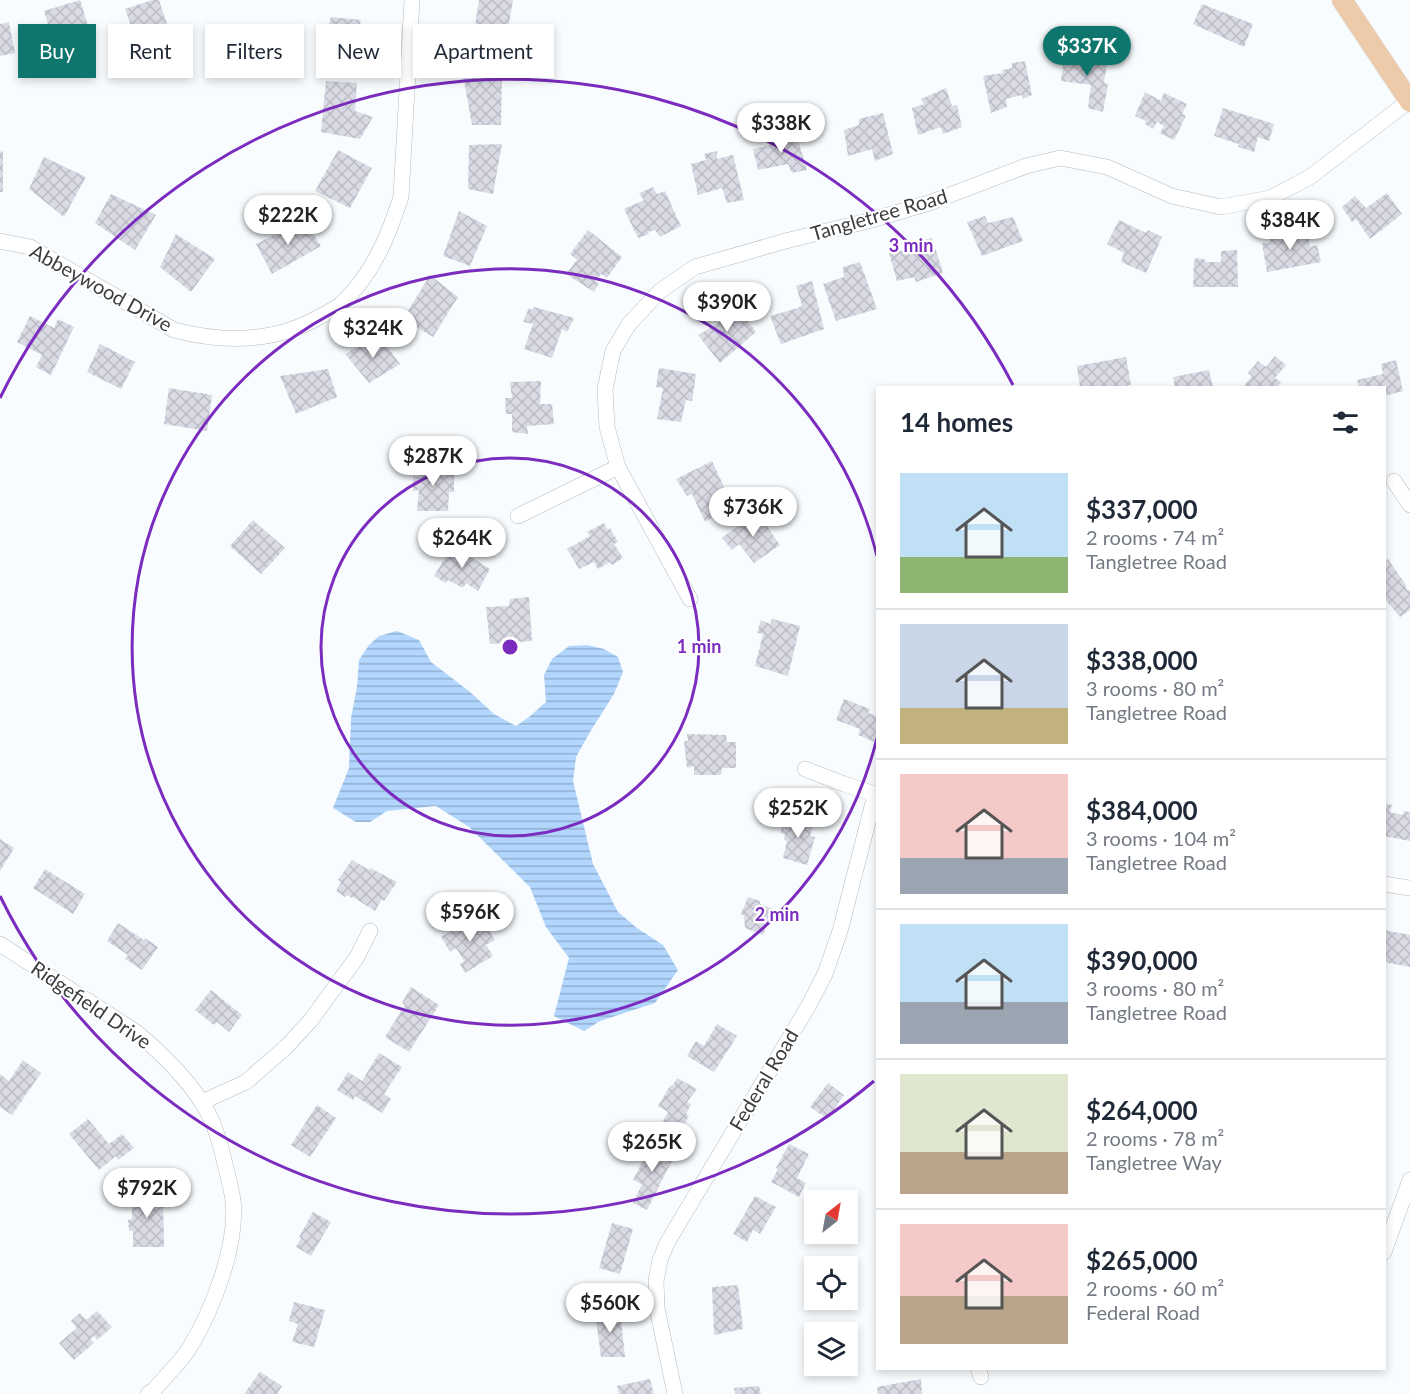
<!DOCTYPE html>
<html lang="en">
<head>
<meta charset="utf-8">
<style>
	:root { --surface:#fff; --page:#f6f6f7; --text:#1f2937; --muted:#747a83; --line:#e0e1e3; --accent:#0f766e }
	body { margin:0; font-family:Lato,sans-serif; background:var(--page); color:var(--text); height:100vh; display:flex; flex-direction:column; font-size:22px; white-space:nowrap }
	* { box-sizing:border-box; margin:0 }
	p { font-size:20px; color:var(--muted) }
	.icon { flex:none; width:33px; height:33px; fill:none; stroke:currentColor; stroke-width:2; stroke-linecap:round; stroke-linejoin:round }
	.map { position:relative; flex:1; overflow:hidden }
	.sheet { position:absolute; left:876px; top:386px; width:510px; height:984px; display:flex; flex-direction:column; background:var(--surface); border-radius:0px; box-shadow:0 3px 9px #0003 }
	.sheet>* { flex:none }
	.banner { position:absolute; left:18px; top:24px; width:570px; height:54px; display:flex; gap:12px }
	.needle { width:39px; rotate:31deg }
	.controls { position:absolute; left:804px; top:1190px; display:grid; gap:12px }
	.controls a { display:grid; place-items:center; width:54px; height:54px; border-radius:0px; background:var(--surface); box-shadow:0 3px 9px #0003; font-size:30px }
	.price { position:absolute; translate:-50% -51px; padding:0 14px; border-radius:21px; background:#fff; color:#222; font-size:20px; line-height:39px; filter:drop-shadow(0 2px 3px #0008) }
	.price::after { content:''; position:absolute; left:50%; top:36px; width:18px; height:14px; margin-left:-9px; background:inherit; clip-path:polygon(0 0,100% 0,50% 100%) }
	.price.current { background:var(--accent); color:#fff }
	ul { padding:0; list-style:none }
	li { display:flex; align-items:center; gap:18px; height:150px; padding:0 24px }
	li+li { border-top:2px solid var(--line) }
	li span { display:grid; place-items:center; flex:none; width:168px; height:120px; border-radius:0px; color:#555 }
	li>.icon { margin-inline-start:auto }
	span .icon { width:72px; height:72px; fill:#fffc; stroke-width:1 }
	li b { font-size:26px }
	h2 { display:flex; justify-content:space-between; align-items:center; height:72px; padding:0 24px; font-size:26px }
	.pill { padding:0 21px; border-radius:0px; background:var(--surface); box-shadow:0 3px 9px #0003; font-size:21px; line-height:54px }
	.pill.current { background:var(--accent); color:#fff }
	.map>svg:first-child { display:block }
</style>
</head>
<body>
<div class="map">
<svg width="1410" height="1394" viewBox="0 0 1410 1394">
	<defs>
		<pattern id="water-rules" width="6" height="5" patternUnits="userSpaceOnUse" patternTransform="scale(1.5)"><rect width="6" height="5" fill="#b2d6fe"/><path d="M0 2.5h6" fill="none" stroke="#92afcf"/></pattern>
		<pattern id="building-cross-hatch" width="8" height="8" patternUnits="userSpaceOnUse" patternTransform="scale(1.5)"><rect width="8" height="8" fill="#d9dae4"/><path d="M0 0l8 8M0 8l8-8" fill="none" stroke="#bbbcc5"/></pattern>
	</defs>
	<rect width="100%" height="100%" fill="#f8fcfe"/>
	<path fill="url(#water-rules)" d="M397 631 419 640 431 662 470 692 494 714 516 726 529 717 546 702 544 675 552 659 569 646 587 645 604 649 618 657 623 672 614 694 590 732 576 757 573 781 593 864 618 912 637 928 663 945 678 970 655 1003 600 1021 584 1031 554 1016 569 958 546 927 530 887 469 827 436 806 387 811 370 822H356L333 808 349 768 351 718 357 687 359 660 369 645 379 636Z"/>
	<path fill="url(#building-cross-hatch)" d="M80 0 90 32 54 44 44 11Z
		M152 0H159L168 27 135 37 125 9Z
		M479 0H513L505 47 472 44Z
		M1202 4 1253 24 1244 47 1193 24Z
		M331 17 361 20 348 72 321 63Z
		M9 22 15 53 0 56V24Z
		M1065 52 1097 57V62L1107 64 1104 83 1108 84 1103 112 1088 108 1091 85 1061 81Z
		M1025 61 1032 95 1023 99 1022 95 1006 99 1007 107 991 113 983 76 1003 73 1002 70 1012 68V63Z
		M463 75H502L501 125H472Z
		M326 81 357 83 355 111 373 117 360 139 321 132Z
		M946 88 952 106 957 105 962 127 943 134 941 127 918 135 912 108 924 104 921 99Z
		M1145 92 1161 101 1164 93 1187 104 1182 114 1186 116 1174 140 1160 133 1164 126 1157 122 1153 129 1145 124 1146 121 1135 116Z
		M1223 108 1274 124 1269 141 1258 137 1254 152 1238 147 1239 144 1214 136Z
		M883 113 893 154 875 161 872 149 848 156 844 130 859 125V119Z
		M796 133 807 170 792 173 788 164 758 170 753 149 770 145 768 137Z
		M502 144 493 194 468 189 469 145Z
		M338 150 372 168 350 208 315 191Z
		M3 151V192H0V152Z
		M717 151V159L733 155 744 200 727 203 722 188 698 195 691 164 706 160 704 154Z
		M44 157 86 177 64 217 29 189Z
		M653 187 657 194 665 191 681 226 660 237 655 230 648 232 649 234 638 238 624 209 644 200 639 193Z
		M1387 193 1402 214 1370 239 1356 219 1352 222 1342 207 1355 196 1366 208Z
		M111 194 156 215 135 250 95 223Z
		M459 211 487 226 470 266 443 256Z
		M985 216 988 223 1013 217 1023 241 982 256 967 222Z
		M304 220 321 246 272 274 256 244Z
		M1119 220 1146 233 1148 230 1162 237 1146 273 1121 262 1124 253 1107 244Z
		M1307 229 1310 247 1317 245 1321 262 1267 272 1262 243H1270L1271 236 1288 234 1287 231Z
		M588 230 622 257 607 278 601 274 595 281 599 283 594 292 566 274 577 260 570 254Z
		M176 234 215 259 191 292 160 267Z
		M932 238 943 273 916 282 914 277 897 281 889 253 916 248 914 242Z
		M1237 250 1238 287H1193L1194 261 1196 258 1204 259 1206 262H1221V251Z
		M860 262 877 309 836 321 823 284 844 277 843 267Z
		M430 275 458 297 433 337 403 319Z
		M812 281 824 329 781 344 770 316 798 308 802 305 796 286Z
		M734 303 756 332 720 363 698 335 721 321 716 312Z
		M534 307 574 318 567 332 562 329 552 358 524 349 533 324 523 322 529 308 532 310Z
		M30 316 54 328 58 319 74 327 51 375 36 367 42 355 17 342Z
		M379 335 400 364 369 383 345 354Z
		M100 344 135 362 121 389 87 372Z
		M1275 356 1286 365 1275 378 1281 382 1278 387H1245L1244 386 1252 376 1248 373 1258 361 1266 367Z
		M1126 357 1131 385 1119 387H1080L1077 366Z
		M1396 360 1403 391 1384 396V387H1359L1357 380 1383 374 1381 364Z
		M659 368 696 374 692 401 686 400 681 422 657 419 663 388 656 387Z
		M328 369 337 397 296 414 280 376Z
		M1209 370 1213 387H1175L1173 377Z
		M541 381 540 404H552L554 424 527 426 528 434 512 432V414H506L505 398H512L510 382Z
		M169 388 212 395 207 431 164 424Z
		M418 459 438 460 437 473H454V492H449L448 511H417L419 490 413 491V476L419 477Z
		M712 461 726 491 720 493 729 508 705 522 692 494 687 496 676 479Z
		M755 513 758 520 764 514 770 520 766 525 780 545 754 563 739 544 732 550 722 538Z
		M253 520 285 548 261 574 230 546Z
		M604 523 608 530 610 528 618 542 614 544 623 558 612 565 610 562 598 569 594 562 579 569 567 549 590 536 587 532Z
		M454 543 466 550 464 553 490 569 478 591 466 583 463 588 448 580 446 583 434 576Z
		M1388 559 1406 585 1405 586 1408 591 1410 589V610L1400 617 1384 598V562Z
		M529 597 532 641 490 644 486 607 509 606 510 599Z
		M772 619 800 626 788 676 755 666 763 634 757 633 761 620 770 624Z
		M844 699 870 709 868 713 878 717V736L875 742 858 735 860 729 836 720Z
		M687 734 726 735 727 742H736V768H722L721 775H694V766L687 768 684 741H688Z
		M1384 803 1392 805 1390 812 1403 815 1404 811 1410 812V841L1384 836Z
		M786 814 814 822 810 836 815 837 807 865 783 858 787 841 784 840 785 834 780 833Z
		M0 839 14 848 0 871Z
		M352 860 369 870 370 868 397 882 384 901 382 899 375 911 353 897 352 898 347 895 345 897 336 891 341 882 338 880Z
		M45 869 85 894 73 914 33 888Z
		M748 897 760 901V904L773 909 763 935 745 928 744 916 741 914Z
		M468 915 475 926 480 923 485 931 488 929 495 940 486 945 493 956 465 973 460 964 464 961 456 948 450 952 441 937 462 925 459 920Z
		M118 923 144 940 145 938 158 947 142 970 125 959 128 955 107 941Z
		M1384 930 1410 935V967L1384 962Z
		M411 987 439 1005 409 1052 385 1037 405 1005 402 1003Z
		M211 990 242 1015 229 1032 217 1022 214 1025 195 1010Z
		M717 1024 737 1036 714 1072 687 1056 696 1041 704 1046Z
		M379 1053 402 1067 384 1094 391 1099 382 1113 355 1096 353 1100 337 1090 348 1072 362 1081Z
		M23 1060 41 1073 12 1115 0 1107V1074L9 1081Z
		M677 1078 697 1089 687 1102 691 1104 686 1114 689 1116 680 1131 663 1121 668 1112 658 1106 670 1086 673 1085Z
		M828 1083 844 1095 828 1119 810 1107Z
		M317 1105 336 1118 310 1157 291 1145Z
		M88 1119 109 1144 122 1134 134 1148 118 1160 116 1156 99 1170 69 1134Z
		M653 1141 676 1153 647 1210 633 1203 642 1184 633 1180Z
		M789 1144 809 1154 797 1178 806 1183 799 1197 771 1182 778 1169 776 1168Z
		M132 1191 163 1192 164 1247H133V1231H129L128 1220 132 1219Z
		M755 1196 776 1207 760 1234 753 1230 747 1242 733 1234Z
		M313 1212 331 1222 311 1256 296 1247 301 1238 299 1237Z
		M612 1223 633 1229 620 1274 599 1268Z
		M738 1285 743 1329 714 1335 712 1287Z
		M294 1302 325 1310 314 1347 292 1342 298 1324 289 1321Z
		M620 1310 625 1357H601L595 1312Z
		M97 1311 112 1327 97 1340 94 1336 90 1339 94 1343 74 1360 59 1343 77 1328 71 1321 80 1313 86 1320Z
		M260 1372 282 1386 277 1394H244Z
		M650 1379 654 1394H619L617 1386Z
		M921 1379 922 1394H878L877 1387Z
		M759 1386 761 1394H735L734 1388Z"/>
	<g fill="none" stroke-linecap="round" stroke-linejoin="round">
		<g stroke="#b4bbc2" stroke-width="16">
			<path id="minor" d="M0 241 30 247 174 330C224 343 275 343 321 316 328 312 335 309 341 304 373 274 388 237 401 197L412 0
				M1394 481 1410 505
				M518 516 618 467
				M690 599 618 467 607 427 605 389 613 351 629 324 660 291 695 267 789 240 868 221 929 203 1026 166 1060 158 1107 167 1172 196 1221 207 1270 198 1310 177 1409 101
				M805 769 844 784 878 795
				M1384 884 1410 888
				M0 944 136 1032C160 1052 184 1075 201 1101 212 1117 220 1142 224 1160 227 1173 231 1187 233 1200 238 1245 213 1309 190 1347 181 1362 166 1375 155 1389L148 1394
				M202 1102 246 1082 286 1047 311 1020 357 957 370 931
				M1384 1252 1410 1180
				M978 1368 981 1377
				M675 1394 657 1308 656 1281 660 1260 667 1243 809 1005 825 974 840 931 875 795"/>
		</g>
		<g stroke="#d8d8d9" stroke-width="21">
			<path id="major" d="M1342 0 1410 102"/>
		</g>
		<use href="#minor" stroke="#fff" stroke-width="15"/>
		<use href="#major" stroke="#edcaa9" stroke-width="20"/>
	</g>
	<g fill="none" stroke="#7b2cbf" stroke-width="3">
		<circle cx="510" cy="647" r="189"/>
		<path d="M877 738A378 378 0 1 1 877 556"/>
		<path d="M874 1081A567 567 0 0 1 0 896M0 398A567 567 0 0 1 1013 385"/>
	</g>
	<g text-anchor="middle" stroke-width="4.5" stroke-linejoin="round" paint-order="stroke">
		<g font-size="20" fill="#3a3e40" stroke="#fff">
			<text transform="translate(879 215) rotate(-16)" y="7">Tangletree Road</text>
			<text transform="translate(101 288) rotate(29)" y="7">Abbeywood Drive</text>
			<text transform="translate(91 1005) rotate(34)" y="7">Ridgefield Drive</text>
			<text transform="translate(764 1080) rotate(-59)" y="7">Federal Road</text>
		</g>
	</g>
	<circle cx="510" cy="647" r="9" fill="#7b2cbf" stroke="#fff" stroke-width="3"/>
	<g font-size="18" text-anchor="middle" font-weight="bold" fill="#7b2cbf" stroke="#fff" stroke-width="4.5" stroke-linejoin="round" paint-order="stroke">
		<text x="911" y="252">3 min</text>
		<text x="699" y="653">1 min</text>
		<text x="777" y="921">2 min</text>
	</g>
</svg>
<div class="controls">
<a><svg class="needle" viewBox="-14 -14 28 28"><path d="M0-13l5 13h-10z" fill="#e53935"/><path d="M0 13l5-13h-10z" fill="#747a83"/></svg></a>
<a><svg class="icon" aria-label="locate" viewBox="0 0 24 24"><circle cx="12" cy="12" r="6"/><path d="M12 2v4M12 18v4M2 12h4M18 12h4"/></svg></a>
<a><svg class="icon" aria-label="layers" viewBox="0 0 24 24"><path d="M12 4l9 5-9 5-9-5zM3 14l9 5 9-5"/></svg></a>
</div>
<b class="price current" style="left:1087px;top:77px">$337K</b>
<b class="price" style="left:781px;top:154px">$338K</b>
<b class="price" style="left:288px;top:246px">$222K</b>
<b class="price" style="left:1290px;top:251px">$384K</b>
<b class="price" style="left:727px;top:333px">$390K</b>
<b class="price" style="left:373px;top:359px">$324K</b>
<b class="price" style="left:433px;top:487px">$287K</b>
<b class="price" style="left:753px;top:538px">$736K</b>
<b class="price" style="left:462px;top:569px">$264K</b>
<b class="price" style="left:798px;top:839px">$252K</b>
<b class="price" style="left:470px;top:943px">$596K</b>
<b class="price" style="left:652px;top:1173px">$265K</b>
<b class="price" style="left:147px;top:1219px">$792K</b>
<b class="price" style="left:610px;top:1334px">$560K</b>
<div class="banner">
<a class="pill current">Buy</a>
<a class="pill">Rent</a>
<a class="pill">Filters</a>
<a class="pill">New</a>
<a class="pill">Apartment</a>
</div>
<section class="sheet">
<h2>14 homes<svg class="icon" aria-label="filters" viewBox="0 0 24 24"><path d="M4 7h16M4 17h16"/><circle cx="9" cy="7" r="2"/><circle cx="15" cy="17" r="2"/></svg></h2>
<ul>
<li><span style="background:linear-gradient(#bfe0f5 70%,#8fb573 0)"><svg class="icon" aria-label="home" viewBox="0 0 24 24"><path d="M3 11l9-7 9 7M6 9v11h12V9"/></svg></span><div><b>$337,000</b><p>2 rooms · 74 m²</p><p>Tangletree Road</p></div></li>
<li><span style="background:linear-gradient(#c9d6e8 70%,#c2b280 0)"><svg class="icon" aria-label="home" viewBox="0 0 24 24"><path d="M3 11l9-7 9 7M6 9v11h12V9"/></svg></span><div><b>$338,000</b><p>3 rooms · 80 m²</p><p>Tangletree Road</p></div></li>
<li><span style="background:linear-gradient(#f6c9c9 70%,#9aa5b1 0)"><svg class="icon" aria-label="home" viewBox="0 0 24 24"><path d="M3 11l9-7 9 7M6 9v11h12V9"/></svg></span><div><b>$384,000</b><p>3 rooms · 104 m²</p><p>Tangletree Road</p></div></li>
<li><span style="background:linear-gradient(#bfe0f5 65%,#9aa5b1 0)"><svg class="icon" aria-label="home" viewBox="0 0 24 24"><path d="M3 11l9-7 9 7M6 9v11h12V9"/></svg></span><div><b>$390,000</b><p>3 rooms · 80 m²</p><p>Tangletree Road</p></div></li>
<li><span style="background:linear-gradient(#dfe7d0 65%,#b9a48a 0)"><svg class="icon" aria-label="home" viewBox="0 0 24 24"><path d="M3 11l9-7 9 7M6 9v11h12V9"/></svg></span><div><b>$264,000</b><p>2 rooms · 78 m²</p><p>Tangletree Way</p></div></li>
<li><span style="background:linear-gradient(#f6c9c9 60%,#b9a48a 0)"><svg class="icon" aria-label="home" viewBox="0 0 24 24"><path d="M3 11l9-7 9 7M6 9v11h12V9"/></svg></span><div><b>$265,000</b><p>2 rooms · 60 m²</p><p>Federal Road</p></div></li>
</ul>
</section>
</div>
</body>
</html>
